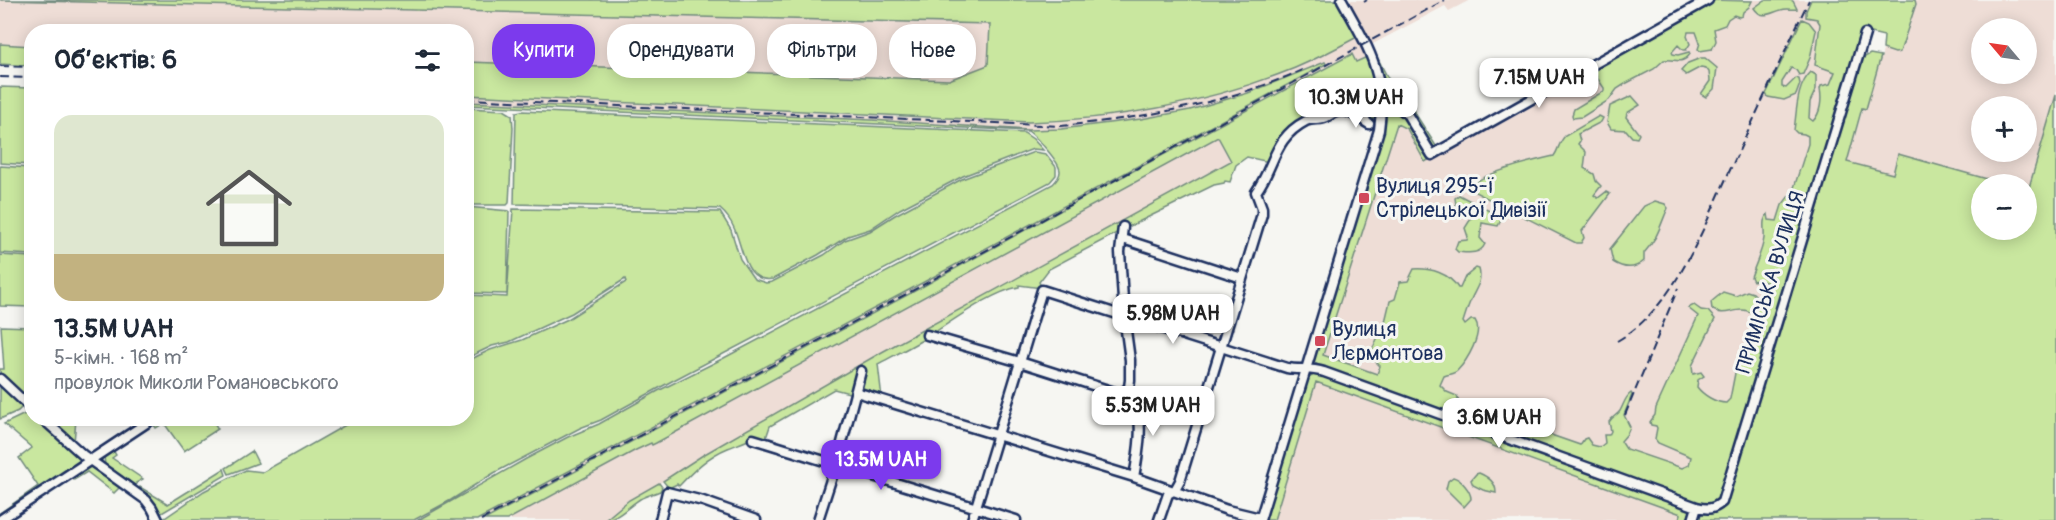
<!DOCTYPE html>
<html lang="uk">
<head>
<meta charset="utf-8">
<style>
	:root { --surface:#fff; --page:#f6f6f7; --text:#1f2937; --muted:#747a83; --accent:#7c3aed }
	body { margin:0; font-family:Pangolin,sans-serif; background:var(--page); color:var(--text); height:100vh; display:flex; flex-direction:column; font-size:22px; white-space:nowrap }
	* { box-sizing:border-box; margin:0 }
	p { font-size:20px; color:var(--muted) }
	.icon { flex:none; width:33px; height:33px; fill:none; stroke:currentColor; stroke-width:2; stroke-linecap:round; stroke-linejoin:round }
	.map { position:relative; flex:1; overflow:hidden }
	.panel { position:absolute; left:24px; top:24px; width:450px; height:402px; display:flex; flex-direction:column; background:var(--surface); border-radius:24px; box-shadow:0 3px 15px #0003 }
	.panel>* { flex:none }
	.guide { position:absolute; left:492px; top:24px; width:570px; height:54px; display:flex; gap:12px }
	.needle { width:39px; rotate:299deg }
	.fabs { position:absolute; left:1971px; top:18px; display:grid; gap:12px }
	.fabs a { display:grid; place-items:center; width:66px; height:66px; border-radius:50%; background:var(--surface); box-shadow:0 3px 15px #0003; font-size:30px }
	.price { position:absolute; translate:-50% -51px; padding:0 14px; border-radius:12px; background:#fff; color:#222; font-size:20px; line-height:39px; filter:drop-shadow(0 2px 3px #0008) }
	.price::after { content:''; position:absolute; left:50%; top:36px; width:18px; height:14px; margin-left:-9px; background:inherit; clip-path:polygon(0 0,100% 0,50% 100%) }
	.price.current { background:var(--accent); color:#fff }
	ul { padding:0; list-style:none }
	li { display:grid; align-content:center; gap:12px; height:318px; padding:0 30px }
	li span { display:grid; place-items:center; height:186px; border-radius:18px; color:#555 }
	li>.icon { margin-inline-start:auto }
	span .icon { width:108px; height:108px; fill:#fffc; stroke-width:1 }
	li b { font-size:26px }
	h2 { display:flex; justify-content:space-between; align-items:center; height:72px; padding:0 30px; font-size:26px }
	.pill { padding:0 21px; border-radius:24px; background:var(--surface); box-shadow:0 3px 15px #0003; font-size:21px; line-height:54px }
	.pill.current { background:var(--accent); color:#fff }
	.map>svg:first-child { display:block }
</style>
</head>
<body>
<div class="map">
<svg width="2056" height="520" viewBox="0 0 2056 520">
	<rect width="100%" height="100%" fill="#f6f6f2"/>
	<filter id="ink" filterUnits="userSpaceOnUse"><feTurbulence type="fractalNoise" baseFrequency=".0167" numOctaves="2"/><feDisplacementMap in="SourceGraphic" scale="12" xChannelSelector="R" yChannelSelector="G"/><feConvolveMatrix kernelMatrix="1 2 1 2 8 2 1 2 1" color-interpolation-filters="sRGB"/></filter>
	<g filter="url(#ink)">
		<path fill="#eeddd6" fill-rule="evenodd" d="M0 0 991 24 988 65 949 80 467 62 466 32H32L31 46 0 44Z
			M1347 0H1470L1449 11 1445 6 1371 45Z
			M1714 0H1812L1827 18 1835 72 1705 489 1323 355 1397 123 1407 129 1425 162Z
			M1898 0H2056V95L2028 191 2026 184H2005L1899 155 1893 174 1847 162 1863 108H1866ZM1982 28H2026V74H1982ZM1982 106H2026V152H1982Z
			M1357 37 1367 57 1356 62 1352 55 682 415 484 520H477L909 290 1326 63 1325 62 1248 93 1190 110 1141 119 1061 129 1028 130 871 120 467 102 466 95 922 118 1029 122 1063 121 1186 102 1294 68Z
			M1218 136 1231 161 882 352 703 455 663 481 629 500 605 520H507L636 450 731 402Z
			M1315 382 1681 514 1679 520H1274Z"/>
		<path fill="#c9e79f" stroke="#728b7e" stroke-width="1.5" d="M0 0H1338L1357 37C1337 48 1316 59 1295 68 1211 102 1119 119 1029 122L467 95V62L949 80 988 65 990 24Z
			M1711 0 1752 1 1749 7 1743 12 1742 16 1739 17 1734 15 1728 19 1725 25 1714 29 1716 41 1712 49 1700 51 1698 49 1700 43 1696 32H1688L1687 36 1690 44 1686 50H1683L1678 45 1672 52 1673 54 1678 55 1689 52 1690 54C1682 66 1674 58 1664 60L1654 69 1625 84 1617 89 1609 100 1582 117 1573 118 1572 115 1574 109 1604 91V88L1592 70Z
			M1765 0H1790L1793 1 1797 9C1792 10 1787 8 1781 10 1770 13 1762 20 1754 8Z
			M1811 0H1915L1916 4 1900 52 1895 53 1883 49 1884 36 1863 31 1720 499 1714 506 1699 504 1318 365 1313 361 1385 115 1393 110 1404 115 1430 159 1425 162 1407 129 1397 124 1323 355 1377 374 1380 366 1375 361 1371 352 1385 322 1390 301 1395 299 1400 282 1408 281 1414 269C1431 268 1449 273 1458 288H1460L1465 277 1476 268 1479 269C1483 283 1474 290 1470 302 1467 309 1465 316 1463 322L1465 325 1471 320H1475C1484 333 1467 361 1457 371 1454 374 1448 374 1444 376L1440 385 1447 392 1457 396 1459 403 1580 445 1584 439 1587 438 1592 445 1600 447 1605 443 1604 435H1609L1611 431 1609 422C1612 417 1617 415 1620 411 1624 404 1625 397 1631 393L1632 395 1624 415 1630 427 1627 434 1621 441 1626 449 1682 468 1689 465 1691 457 1658 443 1655 439 1657 428 1656 426 1651 425 1650 422 1655 415 1656 408 1698 316 1688 308 1694 305 1701 310 1708 311 1715 319 1692 366 1693 374 1701 372 1704 376 1698 380 1697 387C1703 395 1716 403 1726 403L1730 399 1736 368 1743 362 1757 315C1753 313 1747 310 1742 310 1731 310 1722 317 1712 309L1711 302 1723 292 1736 296 1747 291 1753 293 1759 299H1764L1769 283 1757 280 1753 281 1751 277C1755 265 1763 249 1764 238 1765 228 1761 221 1768 214L1769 220 1777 221 1782 205 1793 191 1808 144V136L1804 134 1797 133 1794 130C1797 111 1796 86 1811 72L1816 75V89L1810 102 1809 118 1813 121C1821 113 1822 99 1820 89L1821 86 1830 84 1835 72 1815 65 1820 24 1817 19 1806 17V11Z
			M1802 19 1809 22 1816 31 1810 58 1803 74 1799 75 1796 70 1791 68 1782 82V87L1786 88 1796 78 1799 79 1800 84 1796 95 1784 100 1768 97 1766 94 1768 90Z
			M0 44 31 46V66L0 64Z
			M1371 45 1397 96 1408 102 1438 149H1432L1409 113 1390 103 1385 98 1384 86Z
			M1352 54 1356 62 1367 57C1375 78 1382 101 1375 123H1373L1346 108 1305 120 1269 162 1247 157 1236 165 1230 182 1225 181 1224 183 1214 185 1126 228 1049 269 1039 282 1042 288 1019 285V287C990 292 949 324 924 339 909 348 893 356 878 364L882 398 853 394 834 389 770 426 765 441 758 438V435C748 441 738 444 728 448 708 456 693 471 679 486L677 484 669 488 663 481 703 455 882 352 1231 161 1218 137 656 443 652 445 651 443 636 450 507 520H484L911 293 1105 186Z
			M1870 54 1881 56 1866 109 1862 108 1847 162 1893 174 1898 154 2005 184H1982V230H2026L2027 191H2028L2056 95V520H1695L1701 513 1719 508 1859 67 1863 58Z
			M1701 58H1705L1717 68 1714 89 1706 97 1701 94 1710 81 1709 72 1706 68 1701 67 1686 75 1681 71 1688 63Z
			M1325 62 1326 64 909 290 477 520H418L526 459 568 437 599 424 658 391 722 359 1053 184C1057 180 1060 176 1060 171 1059 161 1036 137 1028 131L467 105V102L871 120 1028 130 1061 129 1141 119 1190 110 1248 93Z
			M0 87 31 88V165L0 163Z
			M1632 96 1640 105 1627 113 1626 117 1639 134 1637 138 1632 137 1626 130 1611 129 1607 122 1610 106Z
			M467 108 504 110 512 115 513 128 509 203 507 205H467Z
			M521 111 1024 133 1033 139 1043 150 1033 149 963 176 900 209 870 229 848 236 818 255 773 279C744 284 743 247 734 228 731 221 726 214 720 209L514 204 516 112Z
			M1599 116 1603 118 1601 122 1578 134 1580 141 1578 144 1586 152 1584 168 1594 174 1596 181 1601 186 1594 195 1598 198 1606 192 1610 194 1582 231 1584 238 1581 243H1576L1471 190 1470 188C1476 174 1537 160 1554 156 1559 149 1559 142 1565 136Z
			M1034 152 1046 154 1056 167V175L1050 182 670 382 601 420 580 428 494 473 451 500 414 520H162L204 491 229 478 246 470 263 472 356 419 466 418 467 361 490 350 522 340 568 319 626 282 625 279 572 313 509 342 492 346 467 358V295L507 297 513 209 720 212 731 230 740 259 754 279 766 283 772 282 824 255 845 240 870 231 895 215 962 179Z
			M0 166 31 168V255L0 253Z
			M1459 195 1499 216 1501 220 1498 226 1482 223 1480 238 1485 244C1480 255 1468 253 1458 252L1455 249 1458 241 1467 240 1468 237 1465 228 1472 217 1471 211 1456 205 1455 198Z
			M1655 201 1665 204 1668 208C1659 228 1659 236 1644 253V261C1634 270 1624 269 1613 262L1610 249 1644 206Z
			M467 207 509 211 507 294 467 293Z
			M0 255 31 257V307L0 306Z
			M1 326 31 327V406L0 376V369H4Z
			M1315 374 1684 506 1690 510V520H1679L1681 514 1316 382 1274 520H1263L1307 379Z
			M0 381 23 406 18 411 0 419Z
			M30 413 32 418 39 419 83 457V462L0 517V513L38 486 19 458 32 448 4 424 25 414Z
			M45 419H76L74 443Z
			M158 419H212L218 429 184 451 164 423 156 428 152 422Z
			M113 450 116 455 112 458 143 479 136 483 137 484 134 486 128 480 132 485 102 465 100 461 103 454 102 461 105 465 104 456Z
			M252 451 258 463 229 474 226 468Z
			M86 466H93L122 485 114 493 87 472 74 480 72 475Z
			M224 469 226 475 160 514 138 490 140 487 168 504Z
			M1479 473C1488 477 1496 482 1496 493L1483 490 1473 485 1471 480 1476 474Z
			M1453 477C1461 479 1471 491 1471 499L1464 507 1446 489 1448 481Z
			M659 483 662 487 660 491C653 494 646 496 640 499 630 505 617 520 605 520L629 500Z"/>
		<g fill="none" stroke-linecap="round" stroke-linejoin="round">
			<g stroke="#1b2f5e" stroke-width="13">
				<path id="minor" d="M1382 105 1400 108 1407 114 1432 155 1708 0
					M1366 121 1361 108C1365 97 1371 93 1380 87
					M1123 239 1242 278
					M927 335 1020 362 1199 419
					M0 379 32 409
					M856 392 1134 477 1227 510 1260 518
					M1122 394 1129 387 1130 380V360L1124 316 1120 252 1123 227
					M42 418 83 455 146 500 152 508 158 520
					M753 439 1016 520
					M1134 477C1139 450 1143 425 1136 398
					M0 520 154 418
					M660 520 667 492 703 501 756 520
					M818 520 838 458 861 371
					M972 520 1042 290 1287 368C1300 370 1311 368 1324 372L1697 507C1708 510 1714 509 1722 502L1865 34
					M1159 520 1168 494 1175 490 1180 481 1262 214V208L1256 192C1275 166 1273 138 1306 121 1312 118 1318 120 1324 118 1329 117 1332 113 1336 112 1348 107 1360 119 1369 124
					M1260 520 1379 130C1387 75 1368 47 1342 0
					M1693 520 1697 507"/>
			</g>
			<use href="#minor" stroke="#f6f6f2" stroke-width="8"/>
			<path stroke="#1b2f5e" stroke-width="2" stroke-dasharray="9 4.5" stroke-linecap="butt" d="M1364 2 1367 0
				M0 66 32 67
				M0 77 32 78
				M466 99 1061 126C1142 118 1226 104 1302 70
				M1617 341C1675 308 1703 228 1730 170 1757 113 1782 56 1809 0
				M1625 415 1678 288
				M481 520 910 292 1445 0"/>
		</g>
	</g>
	<g fill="#d1495b" stroke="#f6f6f2" stroke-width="2">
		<rect x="1358" y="192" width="12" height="12" rx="3"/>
		<rect x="1314" y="335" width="12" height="12" rx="3"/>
	</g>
	<g text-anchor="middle" stroke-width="6" stroke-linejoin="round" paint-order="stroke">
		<g font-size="21" fill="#1b2f5e" stroke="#f6f6f2" text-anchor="start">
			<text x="1376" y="193">Вулиця 295-ї<tspan x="1376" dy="24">Стрілецької Дивізії</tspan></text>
			<text x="1332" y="336">Вулиця<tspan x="1332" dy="24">Лєрмонтова</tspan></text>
		</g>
		<g font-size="21" fill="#1b2f5e" stroke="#f6f6f2">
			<text transform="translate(1770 282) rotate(-73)" y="7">ПРИМІСЬКА ВУЛИЦЯ</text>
		</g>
	</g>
</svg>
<div class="fabs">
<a><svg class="needle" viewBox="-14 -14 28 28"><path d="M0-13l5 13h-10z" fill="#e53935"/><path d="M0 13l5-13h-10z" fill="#747a83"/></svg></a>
<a>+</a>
<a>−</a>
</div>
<b class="price" style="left:1539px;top:109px">7.15M UAH</b>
<b class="price" style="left:1356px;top:129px">10.3M UAH</b>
<b class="price" style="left:1173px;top:345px">5.98M UAH</b>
<b class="price" style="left:1153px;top:437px">5.53M UAH</b>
<b class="price" style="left:1499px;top:449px">3.6M UAH</b>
<b class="price current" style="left:881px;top:491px">13.5M UAH</b>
<div class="guide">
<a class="pill current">Купити</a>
<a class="pill">Орендувати</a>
<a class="pill">Фільтри</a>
<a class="pill">Нове</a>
</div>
<section class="panel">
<h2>Об’єктів: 6<svg class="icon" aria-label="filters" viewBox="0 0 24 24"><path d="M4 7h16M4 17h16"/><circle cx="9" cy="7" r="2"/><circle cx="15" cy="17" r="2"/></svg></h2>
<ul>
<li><span style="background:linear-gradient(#dfe7d0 75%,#c2b280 0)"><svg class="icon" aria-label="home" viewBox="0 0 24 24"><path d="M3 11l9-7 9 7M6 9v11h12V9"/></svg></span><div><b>13.5M UAH</b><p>5-кімн. · 168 m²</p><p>провулок Миколи Романовського</p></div></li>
</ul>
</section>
</div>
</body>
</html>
